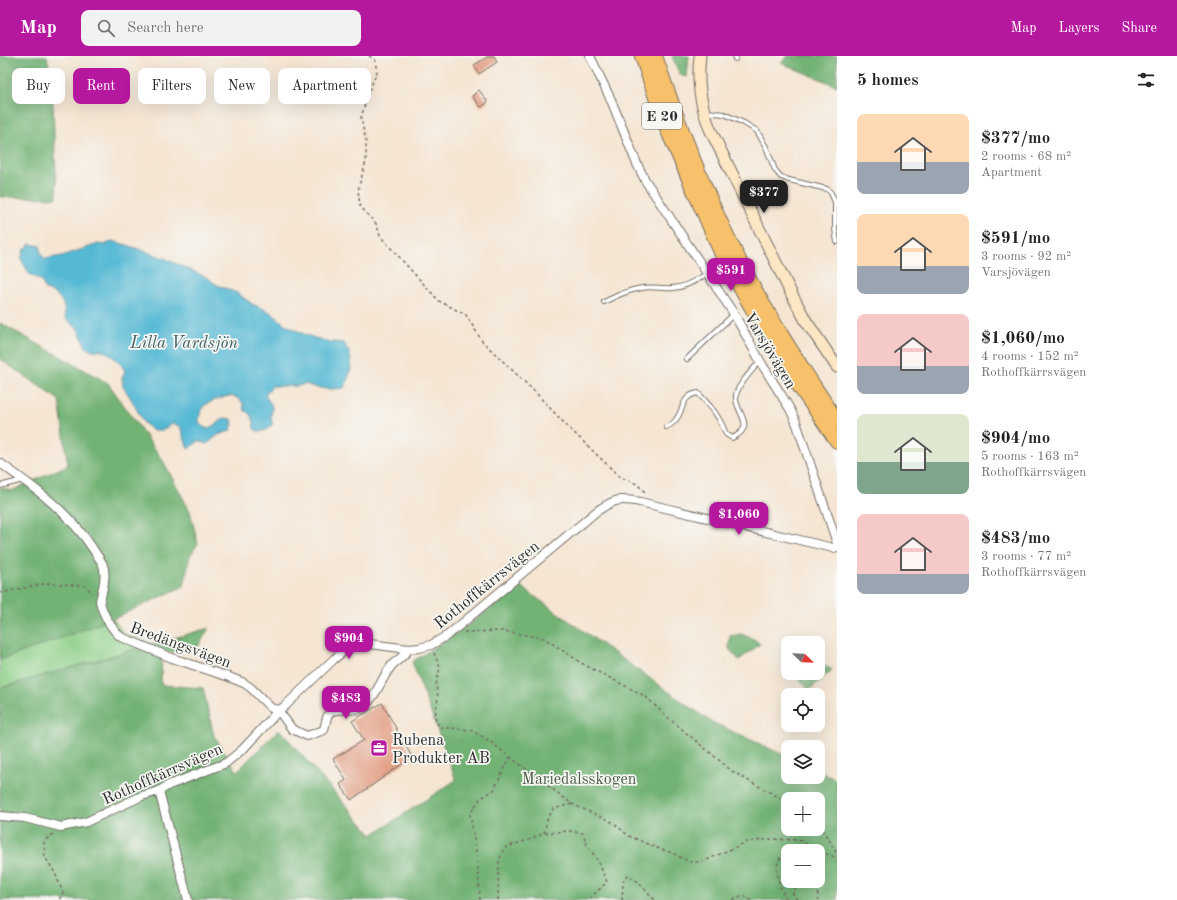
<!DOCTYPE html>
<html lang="en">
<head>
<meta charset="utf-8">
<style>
	:root { --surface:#fff; --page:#f2f2f2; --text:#222; --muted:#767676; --accent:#b5179e }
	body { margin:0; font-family:"Old Standard TT",serif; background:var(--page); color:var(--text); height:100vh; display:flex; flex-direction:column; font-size:15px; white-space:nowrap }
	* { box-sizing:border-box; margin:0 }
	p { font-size:13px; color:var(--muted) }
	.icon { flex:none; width:22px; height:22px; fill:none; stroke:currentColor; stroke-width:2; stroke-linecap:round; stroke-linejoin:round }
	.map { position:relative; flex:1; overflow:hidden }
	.drawer { display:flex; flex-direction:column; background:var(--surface); width:340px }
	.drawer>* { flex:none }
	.banner { position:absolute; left:12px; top:12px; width:380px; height:36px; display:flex; gap:8px }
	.needle { width:26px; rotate:113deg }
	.controls { position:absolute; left:781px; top:580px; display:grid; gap:8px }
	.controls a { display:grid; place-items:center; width:44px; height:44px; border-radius:8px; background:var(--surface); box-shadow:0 4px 16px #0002; font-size:20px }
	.price { position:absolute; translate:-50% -34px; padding:0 9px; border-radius:8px; background:var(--accent); color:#fff; font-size:13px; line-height:26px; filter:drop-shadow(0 1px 2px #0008) }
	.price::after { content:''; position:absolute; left:50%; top:24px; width:12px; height:9px; margin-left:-6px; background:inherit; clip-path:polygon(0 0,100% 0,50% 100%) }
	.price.active { background:#222; color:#fff }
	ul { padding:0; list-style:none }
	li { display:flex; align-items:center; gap:12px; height:100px; padding:0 20px }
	li span { display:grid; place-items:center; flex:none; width:112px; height:80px; border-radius:8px; color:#555 }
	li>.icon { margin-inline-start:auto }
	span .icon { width:48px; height:48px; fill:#fffc; stroke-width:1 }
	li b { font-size:17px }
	h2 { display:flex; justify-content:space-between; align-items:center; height:48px; padding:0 20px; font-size:17px }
	.chip { padding:0 14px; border-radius:8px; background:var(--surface); box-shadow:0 4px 16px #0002; font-size:14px; line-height:36px }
	.chip.active { background:var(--accent); color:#fff }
	header { display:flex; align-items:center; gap:24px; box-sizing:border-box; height:56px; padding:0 20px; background:var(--accent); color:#fff }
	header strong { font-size:19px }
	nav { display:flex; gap:22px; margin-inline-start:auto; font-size:14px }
	.search { width:280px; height:36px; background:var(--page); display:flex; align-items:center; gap:10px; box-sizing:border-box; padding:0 14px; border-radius:8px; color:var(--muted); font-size:15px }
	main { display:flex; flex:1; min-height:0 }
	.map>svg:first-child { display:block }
</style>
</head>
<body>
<header>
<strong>Map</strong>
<div class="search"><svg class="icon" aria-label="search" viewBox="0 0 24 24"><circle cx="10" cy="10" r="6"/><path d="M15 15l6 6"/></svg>Search here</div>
<nav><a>Map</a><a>Layers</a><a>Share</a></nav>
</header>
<main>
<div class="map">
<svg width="837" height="844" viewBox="0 0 837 844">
	<rect width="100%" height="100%" fill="#f6f6f2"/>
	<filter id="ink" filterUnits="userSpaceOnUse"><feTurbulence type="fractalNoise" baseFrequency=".025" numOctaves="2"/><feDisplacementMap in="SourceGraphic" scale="8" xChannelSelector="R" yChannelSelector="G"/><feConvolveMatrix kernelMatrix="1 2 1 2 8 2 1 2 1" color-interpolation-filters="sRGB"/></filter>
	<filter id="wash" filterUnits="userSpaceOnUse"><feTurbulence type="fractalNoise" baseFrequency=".012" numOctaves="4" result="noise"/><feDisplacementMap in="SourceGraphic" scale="16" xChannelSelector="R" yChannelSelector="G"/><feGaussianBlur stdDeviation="0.9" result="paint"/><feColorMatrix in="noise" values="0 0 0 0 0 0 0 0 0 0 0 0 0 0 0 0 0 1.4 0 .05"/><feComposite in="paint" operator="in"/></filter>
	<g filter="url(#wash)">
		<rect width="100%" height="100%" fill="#f5e5d2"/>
		<path fill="#8dcf87" stroke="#5c7d59" d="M113 563 125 579 153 588 0 632V604Z"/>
		<path fill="#72b274" stroke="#4e6e50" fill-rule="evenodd" d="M0 0H47L52 29 57 142 0 141Z
			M672 0H689L687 21 680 19Z
			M788 0H837V30L781 7Z
			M0 267 108 327 162 403 190 455 198 488 190 500 184 530 113 563 0 604V431L11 435 68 409 59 344 0 303Z
			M520 530 710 665 788 701V721H818V715L837 724V844H0V632L209 572 198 591 162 598 161 629 203 632 214 680 237 715 279 673 372 779 456 724 412 606 464 572ZM788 743H818V773H788ZM788 795H818V825H788Z
			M741 578 754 583 760 588 739 604 729 593 730 580Z
			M784 589 788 591V609L783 602Z
			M818 605 832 614 809 634 794 617H818Z"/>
		<path fill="#56b9d4" stroke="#407280" d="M112 185 127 189 164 202 208 222 217 229 237 237 252 248 270 256 286 269 304 278 315 282 330 286 344 287C355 305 352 314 344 332 330 334 318 333 305 328L298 330H272L265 339C267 344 271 346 272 351 272 358 269 359 273 368L268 373 260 376 254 373C254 365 252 358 244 354L243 347C240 344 237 341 232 340 228 339 208 346 205 349 200 353 199 361 199 367L207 373 217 368 224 362 232 363 233 368 230 375 218 379 207 388 199 385 188 393 180 370 171 368 163 374H152L144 367 130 341 123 331 122 322 125 315C121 307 112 298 103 295 99 294 94 294 90 294L86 291 78 273 65 262C65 247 60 237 45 234 41 221 40 224 30 219L21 203 24 194 30 188 40 190 41 198 45 203 62 200 98 188 105 189Z"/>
		<g id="blocks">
			<path fill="#e3a187" d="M489 0H494L497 6 479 18 474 9Z
				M479 34 488 46 481 51 472 40Z
				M382 647 412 701 351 744 340 728 346 724 333 703 364 684 352 665Z"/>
		</g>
	</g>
	<g filter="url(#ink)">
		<use href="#blocks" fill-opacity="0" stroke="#726c65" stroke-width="1"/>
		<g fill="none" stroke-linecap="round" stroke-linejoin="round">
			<g stroke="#726c65" stroke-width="6">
				<path id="lane" d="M735 3 736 0
					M706 56 724 58 744 67 757 75 766 91 775 114 781 121 789 124 827 133 831 137 835 146V173L837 186
					M604 246C616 240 628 234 642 232 652 230 662 233 673 232 686 231 696 224 707 218
					M687 303 734 258
					M666 371C669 370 672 368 674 366 685 355 680 340 698 337 712 352 718 358 726 378L732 382C759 370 733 355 736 339 738 328 753 314 760 305
					M0 430 23 424"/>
			</g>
			<g stroke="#726c65" stroke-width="10">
				<path id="street" d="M590 0 611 44 637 108 645 124 734 258 763 310 790 353 796 366 837 487
					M0 407C35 432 70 457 93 493 96 498 101 504 103 509 106 517 104 528 102 536 102 539 100 542 100 545 102 557 112 574 121 581L172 602 229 621 244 627 251 632 271 652 278 654 292 673 307 680 324 674C325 670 326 663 328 659 335 649 351 657 360 652 377 643 381 621 393 608 399 603 404 600 409 593
					M159 735 188 844
					M0 760 25 762 61 771 86 766 142 740 159 735 169 729 226 707 243 693 272 662 278 654 284 651 334 603 349 591 362 587 409 593 419 592 431 589 448 579 597 455C615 443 619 442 640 446L833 492 837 491"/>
			</g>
			<g stroke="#726c65" stroke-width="13">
				<path id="secondary" d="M700 0C697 27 700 47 710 73L790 235 806 265 837 311"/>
			</g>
			<g stroke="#726c65" stroke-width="16">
				<path id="highway" d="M642 0 665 68 724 203 784 308 837 385
					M655 0C677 64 701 128 731 188 761 250 799 308 837 365"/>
			</g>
			<path stroke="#726c65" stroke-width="1.5" stroke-dasharray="3 3" stroke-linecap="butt" d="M369 0 375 4 377 16 368 37 361 62 366 86V105L358 134 360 150 377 169 380 180 439 245 466 259 482 285 535 336 566 369 620 421 637 428 645 436 644 438
				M0 537 48 527 85 530 93 537
				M464 576 501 575 544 582 583 608 645 640 665 659 732 715 747 724 788 746
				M434 597 440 611 436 629 438 641 435 661 439 671 471 674 488 684 572 748 612 766 629 780 657 792 672 797 690 806H702L747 786 771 783 799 784 819 795 837 802
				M818 769 828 782 837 798
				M545 777 570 775 583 777 587 789 598 805 607 826 588 844
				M53 778 44 785 45 801 55 817 63 837 59 844
				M818 803 819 795
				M817 825 818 844
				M480 844 477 800 470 758 480 743 494 734 510 701
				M498 844 499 805 504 792 531 783 544 777 547 764 553 753 572 748
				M622 844 623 825 628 819 637 825 655 844
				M734 844 735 842 743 839 751 844
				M786 844C780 831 768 804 788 797
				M797 844 793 838 798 825"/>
			<use href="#lane" stroke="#fff" stroke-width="4"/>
			<use href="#street" stroke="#fff" stroke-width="8"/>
			<use href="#secondary" stroke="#fce6c4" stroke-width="11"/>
			<use href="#highway" stroke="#f7c06b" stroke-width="14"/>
		</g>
	</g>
	<defs>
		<g id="office-square" transform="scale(0.9)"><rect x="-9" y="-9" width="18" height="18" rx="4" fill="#b5179e" stroke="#f6f6f2"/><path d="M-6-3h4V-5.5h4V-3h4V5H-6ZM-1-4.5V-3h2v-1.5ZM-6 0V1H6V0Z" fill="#fff"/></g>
	</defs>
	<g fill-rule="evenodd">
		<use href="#office-square" x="379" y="692"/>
	</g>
	<g text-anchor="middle" stroke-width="3.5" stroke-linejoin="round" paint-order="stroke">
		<rect fill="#f6f6f2" stroke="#686867" stroke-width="1" x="642" y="47" width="40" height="26" rx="3"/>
		<g font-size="15" font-weight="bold" fill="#2b2b2b">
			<text x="662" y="65">E 20</text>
		</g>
		<g font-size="16" fill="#2b2b2b" stroke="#f6f6f2">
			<text transform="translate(771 294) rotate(59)" y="6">Varsjövägen</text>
			<text transform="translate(486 528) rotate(-39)" y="6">Rothoffkärrsvägen</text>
			<text transform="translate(181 588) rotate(20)" y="6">Bredängsvägen</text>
			<text transform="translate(162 717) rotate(-24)" y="6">Rothoffkärrsvägen</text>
		</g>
		<g font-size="16" fill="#2b2b2b" stroke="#f6f6f2" text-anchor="start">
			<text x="392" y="689">Rubena<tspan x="392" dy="18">Produkter AB</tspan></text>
		</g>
		<g font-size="16" fill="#485c47" stroke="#f6f6f2">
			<text x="579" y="728">Mariedalsskogen</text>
		</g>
		<g font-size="17" font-style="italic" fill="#3a5d66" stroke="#f6f6f2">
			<text x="184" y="292">Lilla Vardsjön</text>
		</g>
	</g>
</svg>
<div class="controls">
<a><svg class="needle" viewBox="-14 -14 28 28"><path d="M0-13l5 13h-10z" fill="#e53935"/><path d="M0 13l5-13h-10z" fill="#767676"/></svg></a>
<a><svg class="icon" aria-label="locate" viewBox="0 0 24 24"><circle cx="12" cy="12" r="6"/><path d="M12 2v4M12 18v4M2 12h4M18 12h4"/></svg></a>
<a><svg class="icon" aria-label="layers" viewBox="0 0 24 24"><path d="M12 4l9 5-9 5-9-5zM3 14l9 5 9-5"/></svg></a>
<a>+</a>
<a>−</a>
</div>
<b class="price active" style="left:764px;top:158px">$377</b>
<b class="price" style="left:731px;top:236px">$591</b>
<b class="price" style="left:739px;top:480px">$1,060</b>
<b class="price" style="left:349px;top:604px">$904</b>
<b class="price" style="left:346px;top:664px">$483</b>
<div class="banner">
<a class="chip">Buy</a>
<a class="chip active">Rent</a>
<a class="chip">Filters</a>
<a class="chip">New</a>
<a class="chip">Apartment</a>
</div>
</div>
<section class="drawer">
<h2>5 homes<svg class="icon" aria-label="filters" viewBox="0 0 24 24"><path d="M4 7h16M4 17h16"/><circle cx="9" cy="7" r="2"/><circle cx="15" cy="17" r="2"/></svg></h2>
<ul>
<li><span style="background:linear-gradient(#ffd9b3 60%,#9aa5b1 0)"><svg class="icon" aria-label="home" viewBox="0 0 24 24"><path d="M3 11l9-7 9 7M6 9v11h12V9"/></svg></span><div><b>$377/mo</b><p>2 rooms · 68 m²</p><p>Apartment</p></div></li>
<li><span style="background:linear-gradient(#ffd9b3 65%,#9aa5b1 0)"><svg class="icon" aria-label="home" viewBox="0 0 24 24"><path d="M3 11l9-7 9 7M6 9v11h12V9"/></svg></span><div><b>$591/mo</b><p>3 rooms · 92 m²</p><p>Varsjövägen</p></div></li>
<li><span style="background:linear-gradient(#f6c9c9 65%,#9aa5b1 0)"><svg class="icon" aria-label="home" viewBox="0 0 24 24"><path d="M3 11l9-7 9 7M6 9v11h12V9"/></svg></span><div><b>$1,060/mo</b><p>4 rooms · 152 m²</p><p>Rothoffkärrsvägen</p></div></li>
<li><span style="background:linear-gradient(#dfe7d0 60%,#7fa58c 0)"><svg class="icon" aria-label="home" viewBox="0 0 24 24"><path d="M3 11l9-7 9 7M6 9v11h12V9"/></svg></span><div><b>$904/mo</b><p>5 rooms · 163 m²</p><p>Rothoffkärrsvägen</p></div></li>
<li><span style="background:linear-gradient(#f6c9c9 75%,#9aa5b1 0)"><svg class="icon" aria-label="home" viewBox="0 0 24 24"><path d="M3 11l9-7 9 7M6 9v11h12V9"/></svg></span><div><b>$483/mo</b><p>3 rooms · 77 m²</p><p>Rothoffkärrsvägen</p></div></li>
</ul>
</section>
</main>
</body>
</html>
